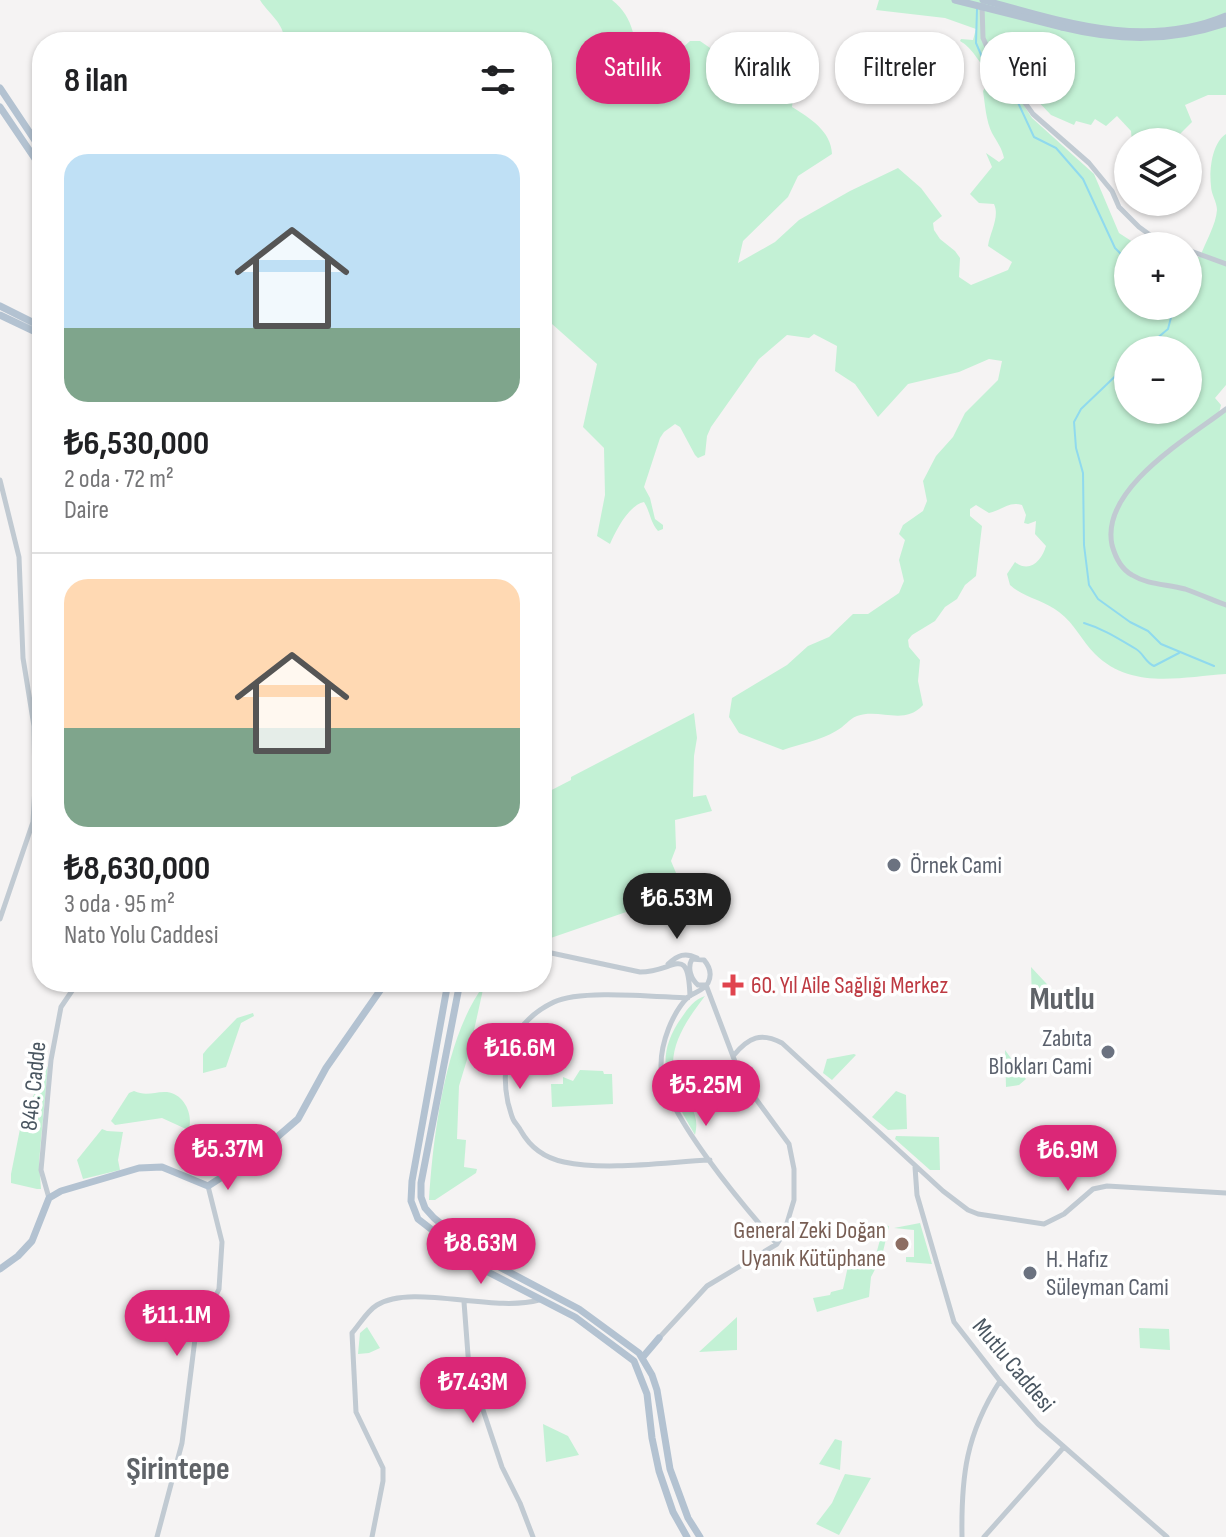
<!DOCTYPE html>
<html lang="tr">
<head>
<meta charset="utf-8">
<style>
	:root { --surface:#fff; --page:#f2f2f2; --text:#202124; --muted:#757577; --line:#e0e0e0; --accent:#db2777 }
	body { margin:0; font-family:"Sofia Sans Condensed",sans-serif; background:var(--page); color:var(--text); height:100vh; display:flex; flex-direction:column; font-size:30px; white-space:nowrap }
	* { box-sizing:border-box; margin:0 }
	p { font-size:26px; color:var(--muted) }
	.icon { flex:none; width:44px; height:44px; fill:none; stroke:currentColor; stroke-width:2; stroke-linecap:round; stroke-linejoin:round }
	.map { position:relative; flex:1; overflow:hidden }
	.panel { position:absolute; left:32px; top:32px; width:520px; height:960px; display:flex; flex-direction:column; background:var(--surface); border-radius:32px; box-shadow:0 2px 6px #0004 }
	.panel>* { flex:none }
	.top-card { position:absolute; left:576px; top:32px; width:530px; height:72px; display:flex; gap:16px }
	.tools { position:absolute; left:1114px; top:128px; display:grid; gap:16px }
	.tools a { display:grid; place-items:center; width:88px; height:88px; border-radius:50%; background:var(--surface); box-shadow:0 2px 6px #0004; font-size:40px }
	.price { position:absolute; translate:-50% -68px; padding:0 18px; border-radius:28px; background:var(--accent); color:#fff; font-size:26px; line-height:52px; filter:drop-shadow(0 2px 4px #0008) }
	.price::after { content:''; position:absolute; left:50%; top:48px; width:24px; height:18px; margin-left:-12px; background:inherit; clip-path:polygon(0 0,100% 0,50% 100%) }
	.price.current { background:#222; color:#fff }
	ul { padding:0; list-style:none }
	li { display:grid; align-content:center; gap:16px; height:424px; padding:0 32px }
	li+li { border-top:2px solid var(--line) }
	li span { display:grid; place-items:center; height:248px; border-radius:24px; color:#555 }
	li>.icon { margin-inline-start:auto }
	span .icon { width:144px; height:144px; fill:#fffc; stroke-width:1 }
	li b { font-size:34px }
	h2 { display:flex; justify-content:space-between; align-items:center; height:96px; padding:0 32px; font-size:34px }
	.pill { padding:0 28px; border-radius:32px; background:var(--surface); box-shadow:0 2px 6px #0004; font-size:28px; line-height:72px }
	.pill.current { background:var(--accent); color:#fff }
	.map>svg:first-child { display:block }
</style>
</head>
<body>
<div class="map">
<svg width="1226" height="1537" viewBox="0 0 1226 1537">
	<rect width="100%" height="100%" fill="#f5f3f3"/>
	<path fill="#c3f1d5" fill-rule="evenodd" d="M260 0H612C635 18 635 42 639 68L657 75 658 85 672 91 683 74 674 68 677 53 690 41H700L716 52 735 45H764C786 59 796 83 792 107 810 118 831 131 832 154L798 176 788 197 743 241 738 263 775 242 799 220 850 191 898 168 921 188 942 216 933 223 934 230 940 239 955 251 960 258 959 277 971 285 1008 270 1012 262 988 246C990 232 1000 217 994 204L979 203 970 194 992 167 986 153 999 162 1004 158C1002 148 997 142 992 133 986 121 985 104 983 91L992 78C981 66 973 48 960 41L961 39 973 40 976 29 945 18 876 10 879 0H1226V16L1197 25 1089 34 1226 23V95H1208L1185 105 1192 122 1172 142H1132L1131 131 1117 116 1106 126 1095 119 1091 125 1076 121 1074 125 1051 115 1033 96 1023 104 1032 118 1094 174 1119 233 1139 246H1128V306H1188V255L1200 257C1205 243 1216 225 1217 210 1217 202 1211 194 1211 186 1209 170 1212 143 1226 134V385L1215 398 1221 405 1219 413 1226 409V674C1181 677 1131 690 1095 654 1082 641 1075 624 1059 612 1044 600 1024 598 1010 585L1007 574 1015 562C1030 574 1042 560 1046 546L1035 534 1036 521 1028 524 1024 523 1026 515 1022 505C1009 501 1002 510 989 513L976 505 970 509V516L982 526 976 576 965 585 957 599 945 607 935 621 912 635 908 640 909 647 920 660 918 681 923 705C904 726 880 708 857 716 849 719 844 727 836 731 821 740 800 744 783 750L739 733 729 717 732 698 787 665 808 646 829 637 853 614H868L899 593 904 581 899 560 905 540 899 534 903 525 923 511 927 501 923 481 936 456 953 437 965 413 998 380 1002 361 989 359 959 372 908 384 878 417 855 384 835 371 837 346 814 334 809 338 787 335 759 359 711 427 707 436 705 455 698 458 695 455 680 427 675 424 664 432 660 438 644 487 650 498 655 519 663 525V529L658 531C650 522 650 511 644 502 629 505 616 530 610 544L597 536 605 495 604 448 583 427 597 364 552 324 542 342V42H285C283 21 270 16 260 0ZM1000 47 1008 48 1016 57 1012 83 989 53ZM1128 350H1188V410H1128Z
		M694 713 697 738 694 756 693 797 706 795 712 811 675 820 676 848 671 861 679 880 649 902 632 910 542 941V795L571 780V777Z
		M1031 967 1058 996 1051 1002 1032 1003Z
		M484 985 469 1053 459 1086 457 1139 466 1140 464 1167 477 1169 476 1173 435 1200H429C433 1136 445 1037 484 985Z
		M705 996C685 1022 661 1056 680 1089 690 1106 700 1114 695 1135 672 1093 649 1063 682 1017 688 1008 695 999 705 996Z
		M253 1013 254 1016 241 1023 226 1067 203 1073V1054L207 1049 237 1018Z
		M1005 1050 1026 1079 1019 1085 1006 1087Z
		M854 1054 856 1055 832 1080 823 1073 827 1059Z
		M48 1066 39 1162 41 1189H37L11 1183V1174L22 1119Z
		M580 1070 603 1071 604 1074H612L613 1104 552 1107 551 1084H563V1077L573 1081Z
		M134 1091C147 1097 155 1091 167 1092 184 1094 193 1114 189 1128L186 1129 162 1118 115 1125 111 1121 129 1093Z
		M896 1091 906 1095 907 1129 888 1130 872 1117Z
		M102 1129 107 1131 123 1132 118 1160 120 1170 83 1179 77 1160Z
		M896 1136 939 1137 940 1170H930L895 1139Z
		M920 1223 932 1264 906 1262V1257H914V1230L894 1228Z
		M884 1225 889 1226 882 1256 871 1277 869 1297 817 1312 813 1298 830 1295 831 1292 843 1289 848 1266 865 1267 874 1262Z
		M737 1317V1350L699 1352Z
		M367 1327 380 1348 369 1353 358 1354 360 1333Z
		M1139 1328 1169 1329 1170 1350 1140 1348Z
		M543 1424 568 1436 579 1455 546 1462Z
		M835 1439 842 1441 840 1470 819 1464Z
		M845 1474 871 1478 839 1535 816 1524 832 1503Z"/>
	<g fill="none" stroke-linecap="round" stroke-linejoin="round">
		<path stroke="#90daee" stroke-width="2" d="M977 9 976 43 982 57 1014 94 1034 137 1056 148 1083 179 1115 248 1128 261
			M1143 350 1168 329 1174 306
			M1128 364 1081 409 1074 422 1076 448 1083 473 1084 545 1089 585 1098 599 1130 622 1148 631 1161 644 1214 666
			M1084 623C1104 629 1119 639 1136 649 1144 654 1145 662 1154 666L1179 653"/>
		<path stroke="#c1cad2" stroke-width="5" d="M982 5 983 38 991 56 1033 114 1089 163 1112 191 1119 207 1139 227 1157 240 1172 246
			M1188 250 1226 264
			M1226 409C1190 437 1100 488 1112 545 1115 556 1121 569 1132 575 1148 585 1168 584 1185 589 1199 594 1213 600 1226 605
			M0 480 19 557 23 658 34 726 35 787 33 822 0 919
			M542 951 640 972C675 972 688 942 690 996
			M668 964C678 955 685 952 697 958
			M706 985H698C691 979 687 968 692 959L704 960C710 967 712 975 708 983 703 991 695 992 688 997 672 1013 661 1043 661 1065 660 1109 747 1210 777 1244
			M688 998C657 997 580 989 554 1002 512 1022 499 1060 508 1103 510 1109 511 1116 514 1121 516 1124 519 1127 521 1131 530 1147 545 1158 564 1162 606 1171 667 1162 710 1160
			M734 1055C749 1037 761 1032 782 1043L943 1191 968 1210 978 1214 1044 1224 1064 1214 1093 1189 1107 1186 1226 1193
			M915 1167 917 1195 954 1322 1000 1381 1038 1424 1167 1537
			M49 1198 41 1170 51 1060 61 1007 78 982
			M464 1302 469 1368 502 1467 520 1503 533 1537
			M659 1338 707 1286 777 1244 784 1233 794 1200V1169L789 1144 742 1080 706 985
			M157 1537 182 1443 195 1339 219 1289 222 1242 208 1186
			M372 1537 383 1481V1468L356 1412 352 1333C360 1324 367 1311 377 1305 412 1283 493 1313 539 1300
			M962 1537C961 1476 966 1434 1000 1381
			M984 1537 1064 1447"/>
		<path stroke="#b3c2d1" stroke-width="7" d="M983 0C1063 22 1145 50 1226 16
			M1062 27C1119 41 1170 42 1226 23
			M0 88 42 151
			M0 107 42 169
			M0 306 42 327
			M0 315 42 335
			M448 982 412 1181 411 1201 418 1219 484 1270 575 1317 634 1361 647 1394 652 1438 659 1471 673 1512 687 1537
			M460 982 421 1183V1197L425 1208 434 1218 461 1240 490 1262 579 1309 639 1353 652 1375 657 1390 670 1469 688 1518 700 1537
			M0 1269 18 1256 32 1241 49 1198 61 1191 139 1168 162 1167 208 1186 255 1156 298 1119 326 1068 386 982
			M642 1358 659 1338"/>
		<path stroke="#b3c2d1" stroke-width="7" d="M955 0 1062 27"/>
	</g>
	<g fill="#6b7280" stroke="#fff" stroke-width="3">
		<circle cx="894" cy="865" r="8"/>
		<circle cx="1108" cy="1052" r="8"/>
		<circle cx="1030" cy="1273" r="8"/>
	</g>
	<path fill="#e0444e" stroke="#fff" stroke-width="3" d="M729 973h8v8h8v8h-8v8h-8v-8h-8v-8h8z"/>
	<circle fill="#8d6e63" stroke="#fff" stroke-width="3" cx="902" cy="1244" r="8"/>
	<g text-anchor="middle" stroke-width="7" stroke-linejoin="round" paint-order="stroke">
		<g font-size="24" fill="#5b616d" stroke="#fff" text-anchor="start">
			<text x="910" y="873">Örnek Cami</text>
			<text x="1092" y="1046" text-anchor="end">Zabıta<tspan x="1092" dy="28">Blokları Cami</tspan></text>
			<text x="1046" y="1267">H. Hafız<tspan x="1046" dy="28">Süleyman Cami</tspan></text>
		</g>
		<g font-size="24" fill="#be3a42" stroke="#fff" text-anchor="start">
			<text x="751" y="993">60. Yıl Aile Sağlığı Merkez</text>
		</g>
		<g font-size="24" fill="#4a5661" stroke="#fff">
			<text transform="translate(33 1086) rotate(-84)" y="8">846. Cadde</text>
			<text transform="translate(1014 1365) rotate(50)" y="8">Mutlu Caddesi</text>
		</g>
		<g font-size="24" fill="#785e54" stroke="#fff" text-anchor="end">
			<text x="886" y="1238">General Zeki Doğan<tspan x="886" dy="28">Uyanık Kütüphane</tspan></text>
		</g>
		<g font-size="32" font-weight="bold" fill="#5f6368" stroke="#fff">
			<text x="1062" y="1009">Mutlu</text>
			<text x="178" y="1479">Şirintepe</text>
		</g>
	</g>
</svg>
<div class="tools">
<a><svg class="icon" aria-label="layers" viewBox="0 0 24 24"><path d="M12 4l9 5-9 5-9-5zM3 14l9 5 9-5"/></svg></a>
<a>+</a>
<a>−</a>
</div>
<b class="price current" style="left:677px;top:941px">₺6.53M</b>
<b class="price" style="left:520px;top:1091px">₺16.6M</b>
<b class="price" style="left:706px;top:1128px">₺5.25M</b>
<b class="price" style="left:228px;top:1192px">₺5.37M</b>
<b class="price" style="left:1068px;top:1193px">₺6.9M</b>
<b class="price" style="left:481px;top:1286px">₺8.63M</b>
<b class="price" style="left:177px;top:1358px">₺11.1M</b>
<b class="price" style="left:473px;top:1425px">₺7.43M</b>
<div class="top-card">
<a class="pill current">Satılık</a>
<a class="pill">Kiralık</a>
<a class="pill">Filtreler</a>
<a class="pill">Yeni</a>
</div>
<section class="panel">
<h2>8 ilan<svg class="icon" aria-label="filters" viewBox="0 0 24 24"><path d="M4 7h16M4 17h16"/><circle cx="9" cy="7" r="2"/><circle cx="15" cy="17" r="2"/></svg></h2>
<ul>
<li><span style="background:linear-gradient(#bfe0f5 70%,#7fa58c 0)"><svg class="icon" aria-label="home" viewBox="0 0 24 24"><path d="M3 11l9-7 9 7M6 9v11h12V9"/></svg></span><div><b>₺6,530,000</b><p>2 oda · 72 m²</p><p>Daire</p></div></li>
<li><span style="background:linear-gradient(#ffd9b3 60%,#7fa58c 0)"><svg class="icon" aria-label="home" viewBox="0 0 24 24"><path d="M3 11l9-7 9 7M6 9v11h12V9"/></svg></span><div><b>₺8,630,000</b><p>3 oda · 95 m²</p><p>Nato Yolu Caddesi</p></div></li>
</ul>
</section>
</div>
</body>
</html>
